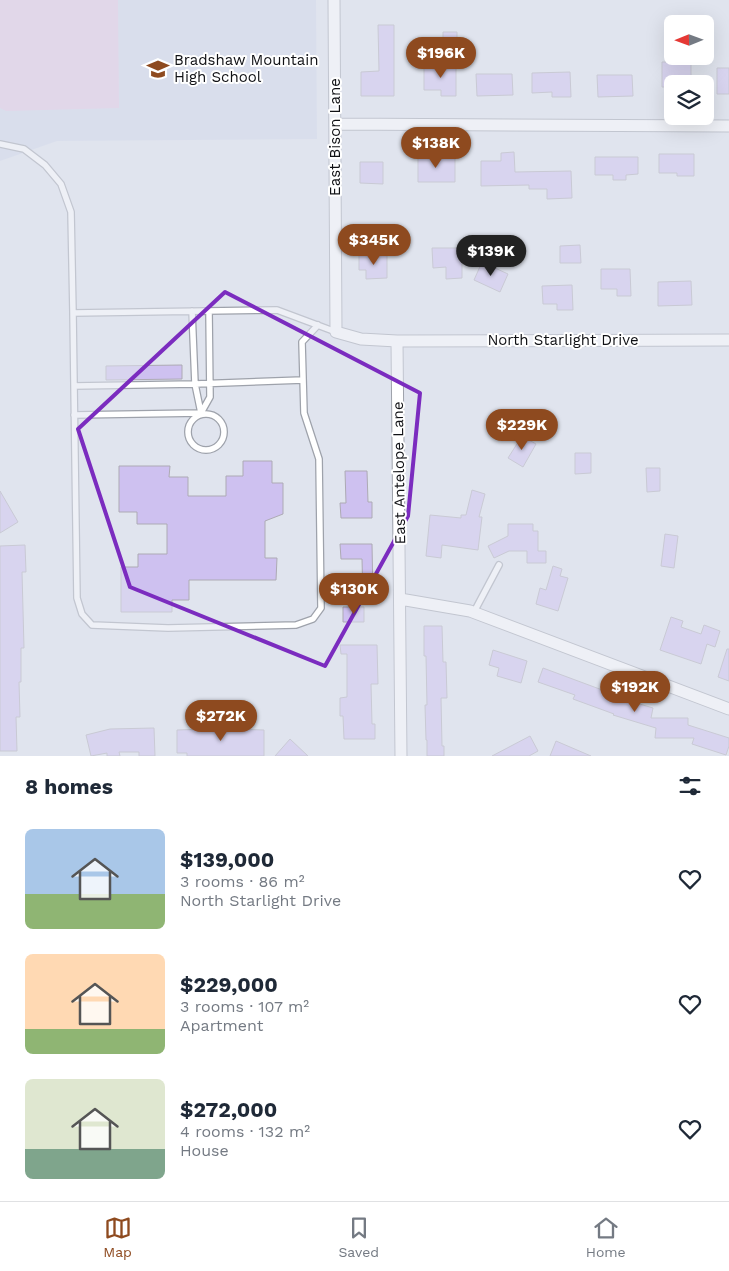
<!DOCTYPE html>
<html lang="en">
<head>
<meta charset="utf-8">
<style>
	:root { --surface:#fff; --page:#f6f6f7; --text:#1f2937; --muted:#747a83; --line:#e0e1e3; --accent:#8e4a1f }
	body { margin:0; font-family:"Work Sans",sans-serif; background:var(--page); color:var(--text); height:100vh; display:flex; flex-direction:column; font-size:19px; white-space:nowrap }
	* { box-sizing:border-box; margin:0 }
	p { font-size:16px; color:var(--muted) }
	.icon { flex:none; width:28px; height:28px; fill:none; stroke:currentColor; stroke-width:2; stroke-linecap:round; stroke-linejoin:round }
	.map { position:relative; height:756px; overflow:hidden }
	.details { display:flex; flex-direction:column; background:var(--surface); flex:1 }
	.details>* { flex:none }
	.needle { width:32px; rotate:269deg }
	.buttons { position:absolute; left:664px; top:15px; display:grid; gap:10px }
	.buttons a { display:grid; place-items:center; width:50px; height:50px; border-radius:8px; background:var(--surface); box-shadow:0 5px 20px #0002; font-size:25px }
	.price { position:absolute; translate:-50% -42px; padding:0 11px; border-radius:18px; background:var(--accent); color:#fff; font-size:16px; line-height:32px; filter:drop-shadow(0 1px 2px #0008) }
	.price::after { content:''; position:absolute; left:50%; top:30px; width:15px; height:11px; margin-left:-8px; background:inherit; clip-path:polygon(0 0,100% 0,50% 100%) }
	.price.on { background:#222; color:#fff }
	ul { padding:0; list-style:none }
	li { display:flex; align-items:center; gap:15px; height:125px; padding:0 25px }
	li span { display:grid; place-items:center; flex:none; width:140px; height:100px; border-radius:8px; color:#555 }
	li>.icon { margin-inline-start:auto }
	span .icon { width:60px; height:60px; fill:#fffc; stroke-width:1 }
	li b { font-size:21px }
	h2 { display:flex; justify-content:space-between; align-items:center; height:60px; padding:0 25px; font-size:21px }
	.tab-bar { display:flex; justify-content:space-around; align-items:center; height:70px; border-top:1px solid var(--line); background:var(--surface); font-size:14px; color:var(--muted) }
	.tab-bar a { display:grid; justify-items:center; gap:2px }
	.tab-bar .on { color:var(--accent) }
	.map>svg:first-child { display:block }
</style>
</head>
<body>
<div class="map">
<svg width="729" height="756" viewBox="0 0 729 756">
	<rect width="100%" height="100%" fill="#e0e4ee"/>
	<path fill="#d1d8e9" d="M0 0H316L317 139 57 141 0 161Z"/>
	<path fill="#e3c7e3" d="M0 0H118L119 108 6 111 0 108Z"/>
	<path fill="#cec1f0" stroke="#adaab4" d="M378 25H394V96H361V72L379 71Z
		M443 32H457V46H443Z
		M662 62H691V84H672V87H662Z
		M424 65H456V96H441V90H424Z
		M717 68H729V94H717Z
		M570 72 571 97H552V92L532 93V73Z
		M476 74H512L513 95 477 96Z
		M597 75H632L633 96 598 97Z
		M514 152 515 172 571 171 572 198 547 199V189H529V185L481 186V161H501V153Z
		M659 154H694V176H677V173H659Z
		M418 156H455V182H418Z
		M595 157H638V174L626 175V180H613V175H595Z
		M360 162H383V184L360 183Z
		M580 245 581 263H560V246Z
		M432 248H462V278L446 279V267L433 268Z
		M387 254V278L366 279V270H359V255Z
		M482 262 508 274 500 292 474 280Z
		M601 269H630L631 296H617V289H601Z
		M691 281 692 305 658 306V282Z
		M572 285 573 310H557V304H543L542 286Z
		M182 365V379L106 380V366Z
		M522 436 536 444 523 467 508 458Z
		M575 453H591V473L575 474Z
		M243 461H272V483H283V514L265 521V558H277L276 580H189V600H172V612H121V567H138V554H167V524H137V512H119V466H170L169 477H188V496H226V476H243Z
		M646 468H660V491L647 492Z
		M345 471H367L368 502H372V518H341L340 503H346Z
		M472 490 485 494 479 517H482L478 550 442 545 441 558 426 556 430 515 461 518V515H466Z
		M0 491 18 522 0 533Z
		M508 524H533V531H538V551H546V563H527V551H509L494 558 488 546 508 536Z
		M665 534 678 536 674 568 661 566Z
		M340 544H372L373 600H363L362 559H341Z
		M25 545 26 572H22L24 648H21V682H19L20 717H16L17 751H0V546Z
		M553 566 562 569 560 576 568 578 558 611 536 604 540 588 546 590Z
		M343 607H364V622H343Z
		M671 617 683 621 681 627 701 634 704 625 720 631 715 647 707 644 701 664 660 650Z
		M424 626H442L443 662H446L447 698H441L442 746H444V756H427V740H426L425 705H427L426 656H424Z
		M340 645H377L378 684H371L372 724H375V739H344L343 716H340V698L347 697V654H341Z
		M727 649H729V681L718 677Z
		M493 650 527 661 521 683 497 676 499 668 489 665Z
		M543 668 613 694V696L653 708 651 718H688V725L729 738V746L726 755 692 744 694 738H655L656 728 613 715 614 714 573 699 575 695 538 682Z
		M209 727H228V729L264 730V756H187V753H177V730L209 729Z
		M154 728 155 756H139V752H119L120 756H107V753L91 756 86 735 110 729Z
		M530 736 538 751 529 756H492Z
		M290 739 308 756H275Z
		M556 741 591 756H550Z"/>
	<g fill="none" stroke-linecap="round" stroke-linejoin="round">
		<g stroke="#9ea2ab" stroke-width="8">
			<path id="service" d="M0 144 24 149 45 165 61 184 71 212 73 313 277 310 336 332
				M73 313 77 598 82 614 92 625 168 628 296 625 313 619 321 608 319 459 304 413 302 342 318 325
				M74 386 195 384 192 311
				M201 413 195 384 303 380
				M188 432a18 18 0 1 1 36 0a18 18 0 1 1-36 0Z
				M74 415 201 413 210 397 209 311
				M474 612 499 565"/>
		</g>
		<g stroke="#9ea2ab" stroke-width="13">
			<path id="minor" d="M334 0 336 332 361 339 397 341 729 340
				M335 124 729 126
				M397 341 401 756
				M400 599 470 611 729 709"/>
		</g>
		<use href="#service" stroke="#fff" stroke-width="5.5"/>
		<use href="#minor" stroke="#fff" stroke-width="11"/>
	</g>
	<path d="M0 0H729V756H0ZM225 292 420 393 408 516 325 666 130 587 78 429Z" fill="#e0e4ee" fill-opacity=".55" fill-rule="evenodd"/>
	<path fill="none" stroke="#7b2cbf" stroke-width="4" stroke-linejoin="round" d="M225 292 420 393 408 516 325 666 130 587 78 429Z"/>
	<defs>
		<g id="school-bare" transform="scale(1.725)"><path d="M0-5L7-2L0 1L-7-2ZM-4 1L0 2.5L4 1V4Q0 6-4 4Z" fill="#8e4a1f" stroke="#fff" stroke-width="2.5" paint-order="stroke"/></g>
	</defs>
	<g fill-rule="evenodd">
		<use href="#school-bare" x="158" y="69"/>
	</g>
	<g text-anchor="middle" stroke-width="4" stroke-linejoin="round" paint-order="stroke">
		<g font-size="15" fill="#101115" stroke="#fff" text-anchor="start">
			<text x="174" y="65">Bradshaw Mountain<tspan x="174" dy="17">High School</tspan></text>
		</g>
		<g font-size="15" fill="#101115" stroke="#fff">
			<text transform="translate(335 137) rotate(-90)" y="5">East Bison Lane</text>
			<text x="563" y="345">North Starlight Drive</text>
			<text transform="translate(399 473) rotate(-91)" y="5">East Antelope Lane</text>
		</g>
	</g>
</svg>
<div class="buttons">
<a><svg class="needle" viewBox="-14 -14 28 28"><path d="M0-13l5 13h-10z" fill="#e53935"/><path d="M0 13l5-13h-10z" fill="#747a83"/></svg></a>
<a><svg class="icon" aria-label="layers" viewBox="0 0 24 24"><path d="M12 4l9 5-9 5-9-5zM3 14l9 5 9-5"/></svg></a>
</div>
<b class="price" style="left:441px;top:79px">$196K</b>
<b class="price" style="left:436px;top:169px">$138K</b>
<b class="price" style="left:374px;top:266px">$345K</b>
<b class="price on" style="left:491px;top:277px">$139K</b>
<b class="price" style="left:522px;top:451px">$229K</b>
<b class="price" style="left:354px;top:615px">$130K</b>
<b class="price" style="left:635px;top:713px">$192K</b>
<b class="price" style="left:221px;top:742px">$272K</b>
</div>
<section class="details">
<h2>8 homes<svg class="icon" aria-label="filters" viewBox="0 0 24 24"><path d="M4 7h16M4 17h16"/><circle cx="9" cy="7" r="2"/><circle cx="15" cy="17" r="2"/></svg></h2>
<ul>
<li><span style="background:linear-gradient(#a9c7e8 65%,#8fb573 0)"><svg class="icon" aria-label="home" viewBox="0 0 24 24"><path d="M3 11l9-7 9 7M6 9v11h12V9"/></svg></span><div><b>$139,000</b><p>3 rooms · 86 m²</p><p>North Starlight Drive</p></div><svg class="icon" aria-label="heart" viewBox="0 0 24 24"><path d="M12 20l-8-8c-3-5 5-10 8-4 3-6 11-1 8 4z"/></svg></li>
<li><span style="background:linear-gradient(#ffd9b3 75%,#8fb573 0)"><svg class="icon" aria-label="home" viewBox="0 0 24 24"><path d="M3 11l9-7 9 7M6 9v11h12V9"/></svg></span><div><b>$229,000</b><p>3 rooms · 107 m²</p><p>Apartment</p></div><svg class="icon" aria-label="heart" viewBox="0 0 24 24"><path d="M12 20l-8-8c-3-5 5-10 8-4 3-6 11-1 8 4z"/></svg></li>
<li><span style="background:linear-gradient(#dfe7d0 70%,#7fa58c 0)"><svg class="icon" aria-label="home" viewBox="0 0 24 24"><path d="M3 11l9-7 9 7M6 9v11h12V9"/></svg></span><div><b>$272,000</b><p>4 rooms · 132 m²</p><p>House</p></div><svg class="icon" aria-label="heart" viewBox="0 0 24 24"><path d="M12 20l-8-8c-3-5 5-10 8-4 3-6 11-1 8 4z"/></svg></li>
</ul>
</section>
<nav class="tab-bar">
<a class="on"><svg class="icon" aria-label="map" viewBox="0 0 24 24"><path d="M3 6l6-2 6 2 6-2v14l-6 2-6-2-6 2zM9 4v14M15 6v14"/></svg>Map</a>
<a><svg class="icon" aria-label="saved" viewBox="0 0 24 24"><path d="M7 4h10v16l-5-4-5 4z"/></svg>Saved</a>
<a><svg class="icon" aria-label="home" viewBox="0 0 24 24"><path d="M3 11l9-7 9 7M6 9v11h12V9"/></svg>Home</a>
</nav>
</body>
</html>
